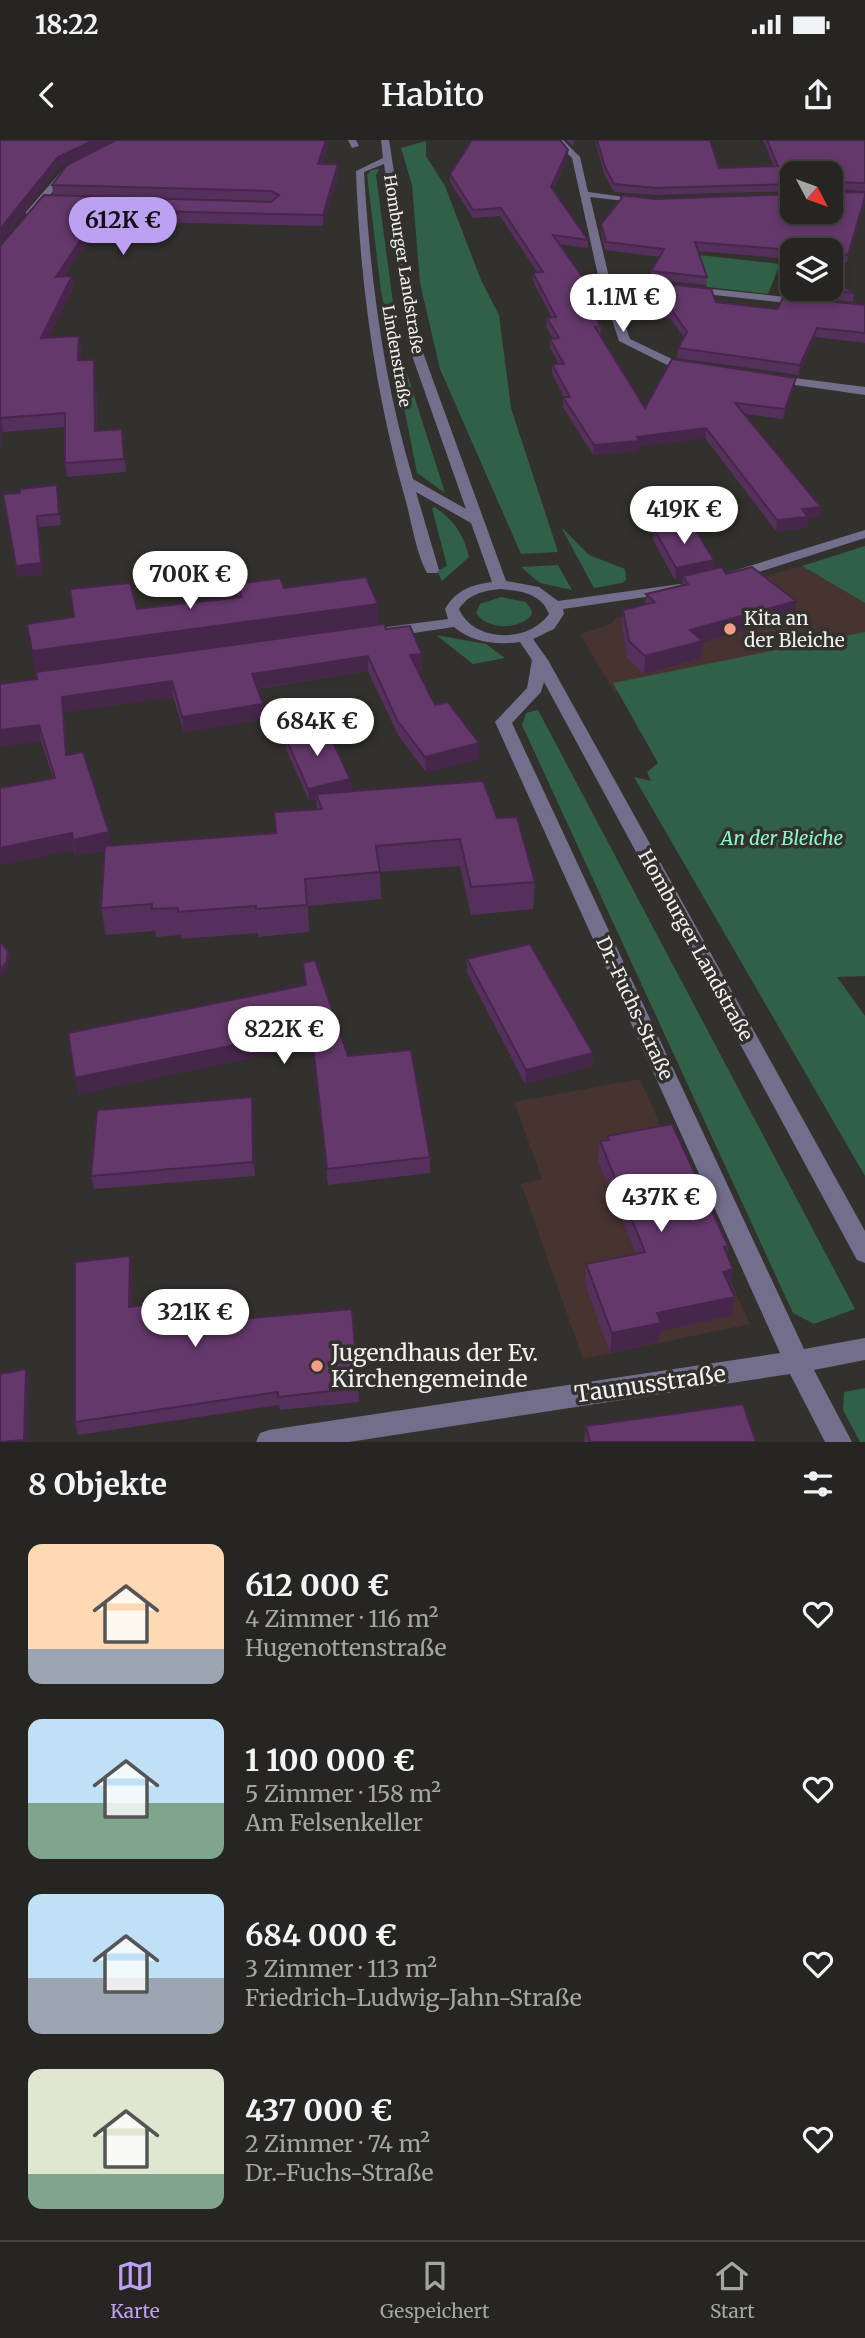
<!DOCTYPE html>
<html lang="de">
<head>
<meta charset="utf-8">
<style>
	:root { --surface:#262522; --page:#2e2d2a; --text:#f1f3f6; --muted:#a4a5a5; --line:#424240; --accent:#bca0f2 }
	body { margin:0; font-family:Merriweather,serif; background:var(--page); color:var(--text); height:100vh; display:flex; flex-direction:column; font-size:26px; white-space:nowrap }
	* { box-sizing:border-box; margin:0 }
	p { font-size:23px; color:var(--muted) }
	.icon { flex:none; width:38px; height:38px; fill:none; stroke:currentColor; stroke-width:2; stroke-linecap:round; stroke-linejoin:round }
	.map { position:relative; height:1302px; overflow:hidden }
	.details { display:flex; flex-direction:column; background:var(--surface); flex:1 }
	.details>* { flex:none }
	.needle { width:46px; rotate:131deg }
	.tools { position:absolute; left:780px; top:21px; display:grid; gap:14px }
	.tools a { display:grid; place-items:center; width:63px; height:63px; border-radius:14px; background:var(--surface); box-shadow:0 4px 10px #0003,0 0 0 2px var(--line); font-size:35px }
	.price { position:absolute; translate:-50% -60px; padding:0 16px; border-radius:24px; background:#fff; color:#222; font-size:23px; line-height:46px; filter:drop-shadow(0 2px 4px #0008) }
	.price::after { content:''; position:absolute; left:50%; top:42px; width:21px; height:16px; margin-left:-10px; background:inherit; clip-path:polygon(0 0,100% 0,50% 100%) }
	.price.active { background:var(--accent); color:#111 }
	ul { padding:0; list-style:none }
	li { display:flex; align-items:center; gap:21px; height:175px; padding:0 28px }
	li span { display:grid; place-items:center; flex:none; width:196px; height:140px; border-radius:14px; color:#555 }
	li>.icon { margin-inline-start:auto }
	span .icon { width:84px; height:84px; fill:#fffc; stroke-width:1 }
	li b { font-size:30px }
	h2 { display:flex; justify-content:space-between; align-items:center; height:84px; padding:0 28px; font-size:30px }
	.status { display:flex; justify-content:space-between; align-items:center; height:49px; padding:0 35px; background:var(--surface); direction:ltr }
	.status svg { height:19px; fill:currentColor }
	header { display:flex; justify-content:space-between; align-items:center; height:91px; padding:0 28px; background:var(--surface); font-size:32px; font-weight:600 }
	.tabs { display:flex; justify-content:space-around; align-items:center; height:98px; border-top:2px solid var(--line); background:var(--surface); font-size:19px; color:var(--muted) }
	.tabs a { display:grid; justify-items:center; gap:4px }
	.tabs .active { color:var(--accent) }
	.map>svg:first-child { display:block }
</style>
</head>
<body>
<div class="status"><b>18:22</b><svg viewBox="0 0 49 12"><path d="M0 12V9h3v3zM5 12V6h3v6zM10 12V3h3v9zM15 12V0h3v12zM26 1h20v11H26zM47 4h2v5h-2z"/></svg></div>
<header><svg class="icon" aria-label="back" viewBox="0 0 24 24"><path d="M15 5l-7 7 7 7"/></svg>Habito<svg class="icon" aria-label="share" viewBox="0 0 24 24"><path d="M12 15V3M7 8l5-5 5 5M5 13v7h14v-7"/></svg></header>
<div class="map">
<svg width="865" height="1302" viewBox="0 0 865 1302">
	<rect width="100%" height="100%" fill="#32312d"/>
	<path fill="#47332f" d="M802 426 865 463V497L841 505 614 552 580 494 611 484 616 478Z
		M640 939 750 1184 583 1219 521 1044 542 1039 514 962Z"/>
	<path fill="#306048" d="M426 1V16L445 46 481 140 499 175 511 268 558 412 521 414 440 229 420 143 412 45 401 8Z
		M379 29 376 35 399 208 445 353 417 333 381 151 367 35 371 30Z
		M699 115 780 124 768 154 707 147Z
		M435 367C455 382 463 393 469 417L442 441 437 431 447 426 432 368Z
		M561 387 589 415 625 429 626 440 622 443 594 448Z
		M865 406V463L802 426Z
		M558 425 572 450 540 443 521 427Z
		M501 457 526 462 532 471 531 476C517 490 487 490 476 473L480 464Z
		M865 492V836L837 837 865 876V1036L634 637 651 641 647 632 658 623 613 543Z
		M436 495 486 504 505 518 473 524Z
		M538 570 855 1169 814 1184 793 1173 522 585 526 573Z
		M865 1248V1302H860L843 1270 844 1252Z"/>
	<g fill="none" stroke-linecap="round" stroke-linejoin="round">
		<path fill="#736e8b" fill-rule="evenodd" d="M348 0H356L359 6 352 8Z
			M381 0H389L421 207 506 441 539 447 558 461 680 444 687 448 680 452 563 469 564 474 554 489 533 499 548 520 865 1091V1123L857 1120 544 542 541 552 512 583 804 1209 865 1198V1220L814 1230 852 1302H825L790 1234 349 1302H256L260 1293 269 1290 780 1213 495 582 527 548 532 520 520 502C496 505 473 503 454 487L387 497 379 492 387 487 448 479 445 469C456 450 471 445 492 442L471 383 416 352 439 430 437 433H427C416 413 412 384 406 362 375 253 360 144 356 31L383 18ZM384 24 409 207 466 369 413 339C383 239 370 136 364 32ZM500 449C520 451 541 453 549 474 529 503 474 503 459 469 469 454 483 451 500 449Z
			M554 0H563L580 17 588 52 647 60 642 63 590 57 609 137 667 145 668 147 663 150 610 144 630 199 674 220 695 225V229L667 225 619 201 599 140 572 18Z
			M65 27 72 29 32 76H26V72Z
			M691 147 806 159 811 162 806 165 687 152 686 150Z
			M771 235 865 247V255L767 241V237Z
			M865 390V398L740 438 735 439 728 435 730 432Z"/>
	</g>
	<path fill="#56305c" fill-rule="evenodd" d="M0 0H328V6L322 24H338V35L323 86 102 81 65 136H72L74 148 49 197 79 196 81 208 80 220H94L96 232 97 291 122 289 126 332 67 337 65 323V287L3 292 0 308V106L44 55H53L52 45 67 25 115 0 59 27 0 103ZM118 57 272 61 271 62Z
		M566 0H575L573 6Z
		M595 0H710L719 28 774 26 763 0H865V51L831 49V33H793V51L655 55 614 52 604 34Z
		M568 17 553 50 588 100V108L559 104 600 162 599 171 589 169 601 186 600 195 645 268 794 247 783 279 744 274 821 367 820 377 808 378 807 388 776 391 705 298 639 306V311L593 315 563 267V257H564L552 234V224H559L550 208V199L553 198 546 187 547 178H552L533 141V133L537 132 500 76 473 78 450 42V34Z
		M865 52V61L847 123 831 122V110H793V119L698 111 707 137 706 145 650 139 651 131 660 117 605 110 601 92V84L620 61V55L656 59Z
		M793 135V149H831L854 153 853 162 787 155 788 145Z
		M716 162 778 169 865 165V203L815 197 799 235 677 218 678 208 684 198 671 179 628 174 629 165Z
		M57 345 61 385 39 387 43 434 18 437 3 354 20 353Z
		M654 389 713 429 726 434 794 478 703 502 701 518 644 534 627 518 622 486 623 470 645 464 646 454 682 445 683 438 675 440 653 400Z
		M237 444 284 448 378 485 386 489 422 529 417 530 435 565 479 603V619L426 632 398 595 368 531 257 549 263 564 264 579 184 592 173 557 64 572 67 615 112 706 276 693 317 669 316 660 309 661 286 609 285 596 350 639 351 651 497 678 535 742 533 769 471 775 460 726 380 732 381 759 308 766 309 792 258 797V793L181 799V795L156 797 155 791 106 795 101 768 105 710 76 716 74 710 0 725V648L53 638 41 601 0 606V544L37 539 27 484 238 457Z
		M467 819 593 913 592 926 525 944 467 832Z
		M303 823 348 916 430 1017V1033L328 1045 312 905 78 954 305 846Z
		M253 971 255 1036 94 1049 91 1036Z
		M607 996 728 1106 727 1115 730 1147 735 1157 731 1176 660 1191 658 1202 610 1213 585 1144 586 1124 636 1114 598 1021 600 1001 607 1000Z
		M132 1129V1167L241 1179 358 1248 359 1262 280 1270 279 1265 78 1295 75 1282Z
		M586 1286 756 1302H584Z"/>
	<path fill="#46274b" d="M94 0H116L59 27 0 103V89L58 17Z
		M326 0H328V6L319 34 318 24Z
		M568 10V17L551 55V47Z
		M338 24V35L323 86V75Z
		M865 57V61L847 123 848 115Z
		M100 70 102 81 57 148 56 137Z
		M72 136 74 148 43 210 41 198Z
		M817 188 815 197 799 235 800 225Z
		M79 196 81 208 80 233 78 220Z
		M94 220 96 232 97 305 95 291Z
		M796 238 794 247 783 279 785 269Z
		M1 278 3 292 0 308V284Z
		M706 288 705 298 639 306V311L593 315 594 305 637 297Z
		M821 367 820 377 808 378 807 388 776 391 777 380 802 369Z
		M37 376 43 434 18 437 16 426Z
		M714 420 713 431 683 436V438L675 440 676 428Z
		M796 461 794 478 703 502 701 518 644 534 645 516 690 490Z
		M378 464V486L35 533 32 511Z
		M422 514V529L410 531V515Z
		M368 516V531L253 549 252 534Z
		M172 541 173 557 64 572 68 631 66 615 62 557Z
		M263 564 264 579 184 592 182 577Z
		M39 585 41 601 0 606V590Z
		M479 603V619L426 632 425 617Z
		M350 639 351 651 316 654V660L309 661 308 649Z
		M109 692 112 708 76 716 73 700Z
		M72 693 74 710 0 725V708Z
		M8 811 10 818 8 829 0 837V829Z
		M311 889 312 905 78 954 75 938Z
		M593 913 592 926 525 944 526 930Z
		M252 957 253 971 255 1036 253 1022Z
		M130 1116 132 1129V1181L129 1167Z
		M733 1129 730 1149 723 1132Z
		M735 1157 731 1176 660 1191 658 1202 610 1213 612 1193 657 1173Z
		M26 1229 29 1242 28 1302H24Z"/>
	<path fill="#64386b" stroke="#46274b" stroke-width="2" d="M0 0H94L58 17 0 89Z
		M116 0H326L318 24H338L323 75 100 70 56 137 72 136 41 198 79 196 78 220H94L95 291 122 289 124 319 65 323V273L1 278 0 284V106L44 55 271 62 279 55 271 51 52 45 67 25Z
		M472 0H560L568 10 551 47 588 100 553 95 600 162 583 160 601 186 595 187 645 268 672 219 796 238 785 269 735 263 821 367 802 369 808 377 777 380 706 288 637 297 640 301 594 305 563 257H570L552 224H564L550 199 559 198 547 178 556 177 533 133 543 132 501 68 473 70 450 34Z
		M597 0H710L719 28 778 26 767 0H865V43L831 42V33H793V44L656 48 614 44 605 27Z
		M831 50 832 53 865 52V57L848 115 831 113V110H793L695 102 707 137 651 131 664 109 606 102 601 84 622 58 620 55 656 59 793 54V72H831Z
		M793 135V146L788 145Z
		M831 140 854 153 819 149H831Z
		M644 141 711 149 716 162 778 169 783 157 865 165V193L817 188 800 225 678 208 687 192 672 170 629 165Z
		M57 345 59 374 37 376 41 423 16 426 3 354 20 353V349Z
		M693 386 714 420 676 428 654 389Z
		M722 427 726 434 752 427 796 461 690 490 703 501 645 516 629 501 623 470 655 462 646 454 688 444 683 436Z
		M366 437 378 464 32 511 27 484 74 477 70 449 130 443 137 469 242 457 237 444 280 438 284 448Z
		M384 484 386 489 410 486 422 514 410 515 435 565 448 562 479 603 425 617 397 580 368 516 252 534 263 564 182 577 172 541 62 557 66 615 83 612 109 692 73 700 72 693 0 708V648L55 638 39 585 0 590V544L37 539 36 532Z
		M327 589 350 639 308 649 285 596Z
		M483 641 497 678 517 677 535 742 471 747 460 699 376 706 380 732 305 739 307 765 256 769V766L178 772V768L152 769V764L101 768 105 706 276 693 274 672 322 669 316 654Z
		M0 803 2 804 8 811 7 822 0 829Z
		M530 804 593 913 526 930 467 819Z
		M315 820 348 916 411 910 430 1017 327 1029 311 889 75 938 68 893 306 845 303 823Z
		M252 957 253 1022 91 1036 97 970Z
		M672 984 728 1106 724 1107 733 1129 723 1132 735 1157 657 1173 661 1183 612 1193 586 1124 645 1112 600 1001 609 1000 607 996Z
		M130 1116 129 1167 238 1151 241 1179 352 1169 358 1248 278 1257V1252L75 1282V1122Z
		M26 1229 24 1300 0 1302V1234Z
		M743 1264 756 1302H590L586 1286Z"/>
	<g fill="#f49d8b" stroke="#32312d" stroke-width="2.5">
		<circle cx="730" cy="489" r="7"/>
		<circle cx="317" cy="1226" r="7"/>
	</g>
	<g text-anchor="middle" stroke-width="7" stroke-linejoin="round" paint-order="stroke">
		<g font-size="16" fill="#f1f0ed" stroke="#32312d">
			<text transform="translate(404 124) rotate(81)" y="6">Homburger Landstraße</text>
			<text transform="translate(397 216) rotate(80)" y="6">Lindenstraße</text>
		</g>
		<g font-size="19" fill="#f1f0ed" stroke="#32312d" text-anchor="start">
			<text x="744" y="485">Kita an<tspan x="744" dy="22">der Bleiche</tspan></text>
		</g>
		<g font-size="19" font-style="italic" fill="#8bf9c3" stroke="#32312d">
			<text x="782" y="705">An der Bleiche</text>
		</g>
		<g font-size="19" fill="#f1f0ed" stroke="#32312d">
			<text transform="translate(696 805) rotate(61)" y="7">Homburger Landstraße</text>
			<text transform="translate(635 868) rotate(65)" y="7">Dr.-Fuchs-Straße</text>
		</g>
		<g font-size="23" fill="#f1f0ed" stroke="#32312d" text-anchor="start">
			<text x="331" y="1221">Jugendhaus der Ev.<tspan x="331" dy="26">Kirchengemeinde</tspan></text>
		</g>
		<g font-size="23" fill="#f1f0ed" stroke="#32312d">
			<text transform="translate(650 1244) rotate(-8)" y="8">Taunusstraße</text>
		</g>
	</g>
</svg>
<div class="tools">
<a><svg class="needle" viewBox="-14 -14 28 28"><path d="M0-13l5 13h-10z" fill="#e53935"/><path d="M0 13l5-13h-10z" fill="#a4a5a5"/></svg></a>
<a><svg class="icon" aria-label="layers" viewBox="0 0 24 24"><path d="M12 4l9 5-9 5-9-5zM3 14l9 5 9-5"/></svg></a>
</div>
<b class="price active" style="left:123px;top:117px">612K €</b>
<b class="price" style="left:623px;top:194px">1.1M €</b>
<b class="price" style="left:684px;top:406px">419K €</b>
<b class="price" style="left:190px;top:471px">700K €</b>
<b class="price" style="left:317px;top:618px">684K €</b>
<b class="price" style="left:284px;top:926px">822K €</b>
<b class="price" style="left:661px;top:1094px">437K €</b>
<b class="price" style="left:195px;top:1209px">321K €</b>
</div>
<section class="details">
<h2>8 Objekte<svg class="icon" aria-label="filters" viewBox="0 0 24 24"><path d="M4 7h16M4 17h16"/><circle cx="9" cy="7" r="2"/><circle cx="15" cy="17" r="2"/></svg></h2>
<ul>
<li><span style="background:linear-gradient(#ffd9b3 75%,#9aa5b1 0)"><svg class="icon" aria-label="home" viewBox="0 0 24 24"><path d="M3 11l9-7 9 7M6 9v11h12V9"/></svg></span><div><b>612 000 €</b><p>4 Zimmer · 116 m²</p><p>Hugenottenstraße</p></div><svg class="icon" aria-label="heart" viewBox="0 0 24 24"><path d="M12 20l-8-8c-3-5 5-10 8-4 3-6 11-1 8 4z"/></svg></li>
<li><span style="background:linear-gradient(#bfe0f5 60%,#7fa58c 0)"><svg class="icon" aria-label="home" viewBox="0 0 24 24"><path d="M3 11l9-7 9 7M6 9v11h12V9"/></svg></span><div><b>1 100 000 €</b><p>5 Zimmer · 158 m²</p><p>Am Felsenkeller</p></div><svg class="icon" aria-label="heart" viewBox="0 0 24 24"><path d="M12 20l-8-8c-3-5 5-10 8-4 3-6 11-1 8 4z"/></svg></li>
<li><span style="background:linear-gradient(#bfe0f5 60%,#9aa5b1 0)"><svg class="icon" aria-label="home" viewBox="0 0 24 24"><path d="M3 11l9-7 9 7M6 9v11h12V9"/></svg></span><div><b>684 000 €</b><p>3 Zimmer · 113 m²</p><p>Friedrich-Ludwig-Jahn-Straße</p></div><svg class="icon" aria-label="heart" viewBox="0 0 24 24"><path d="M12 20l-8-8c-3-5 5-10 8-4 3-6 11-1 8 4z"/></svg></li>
<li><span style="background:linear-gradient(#dfe7d0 75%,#7fa58c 0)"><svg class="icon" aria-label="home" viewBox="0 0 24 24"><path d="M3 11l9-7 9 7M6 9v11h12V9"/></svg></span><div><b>437 000 €</b><p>2 Zimmer · 74 m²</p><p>Dr.-Fuchs-Straße</p></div><svg class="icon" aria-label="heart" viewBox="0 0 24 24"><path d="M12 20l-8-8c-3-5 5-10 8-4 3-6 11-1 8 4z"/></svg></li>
</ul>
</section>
<nav class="tabs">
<a class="active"><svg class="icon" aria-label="map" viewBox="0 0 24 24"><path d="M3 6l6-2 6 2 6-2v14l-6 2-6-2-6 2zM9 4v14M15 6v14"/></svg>Karte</a>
<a><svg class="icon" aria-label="saved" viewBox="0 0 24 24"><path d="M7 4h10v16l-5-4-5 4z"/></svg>Gespeichert</a>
<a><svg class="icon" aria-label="home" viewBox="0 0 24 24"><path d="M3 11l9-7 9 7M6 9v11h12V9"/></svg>Start</a>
</nav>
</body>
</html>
